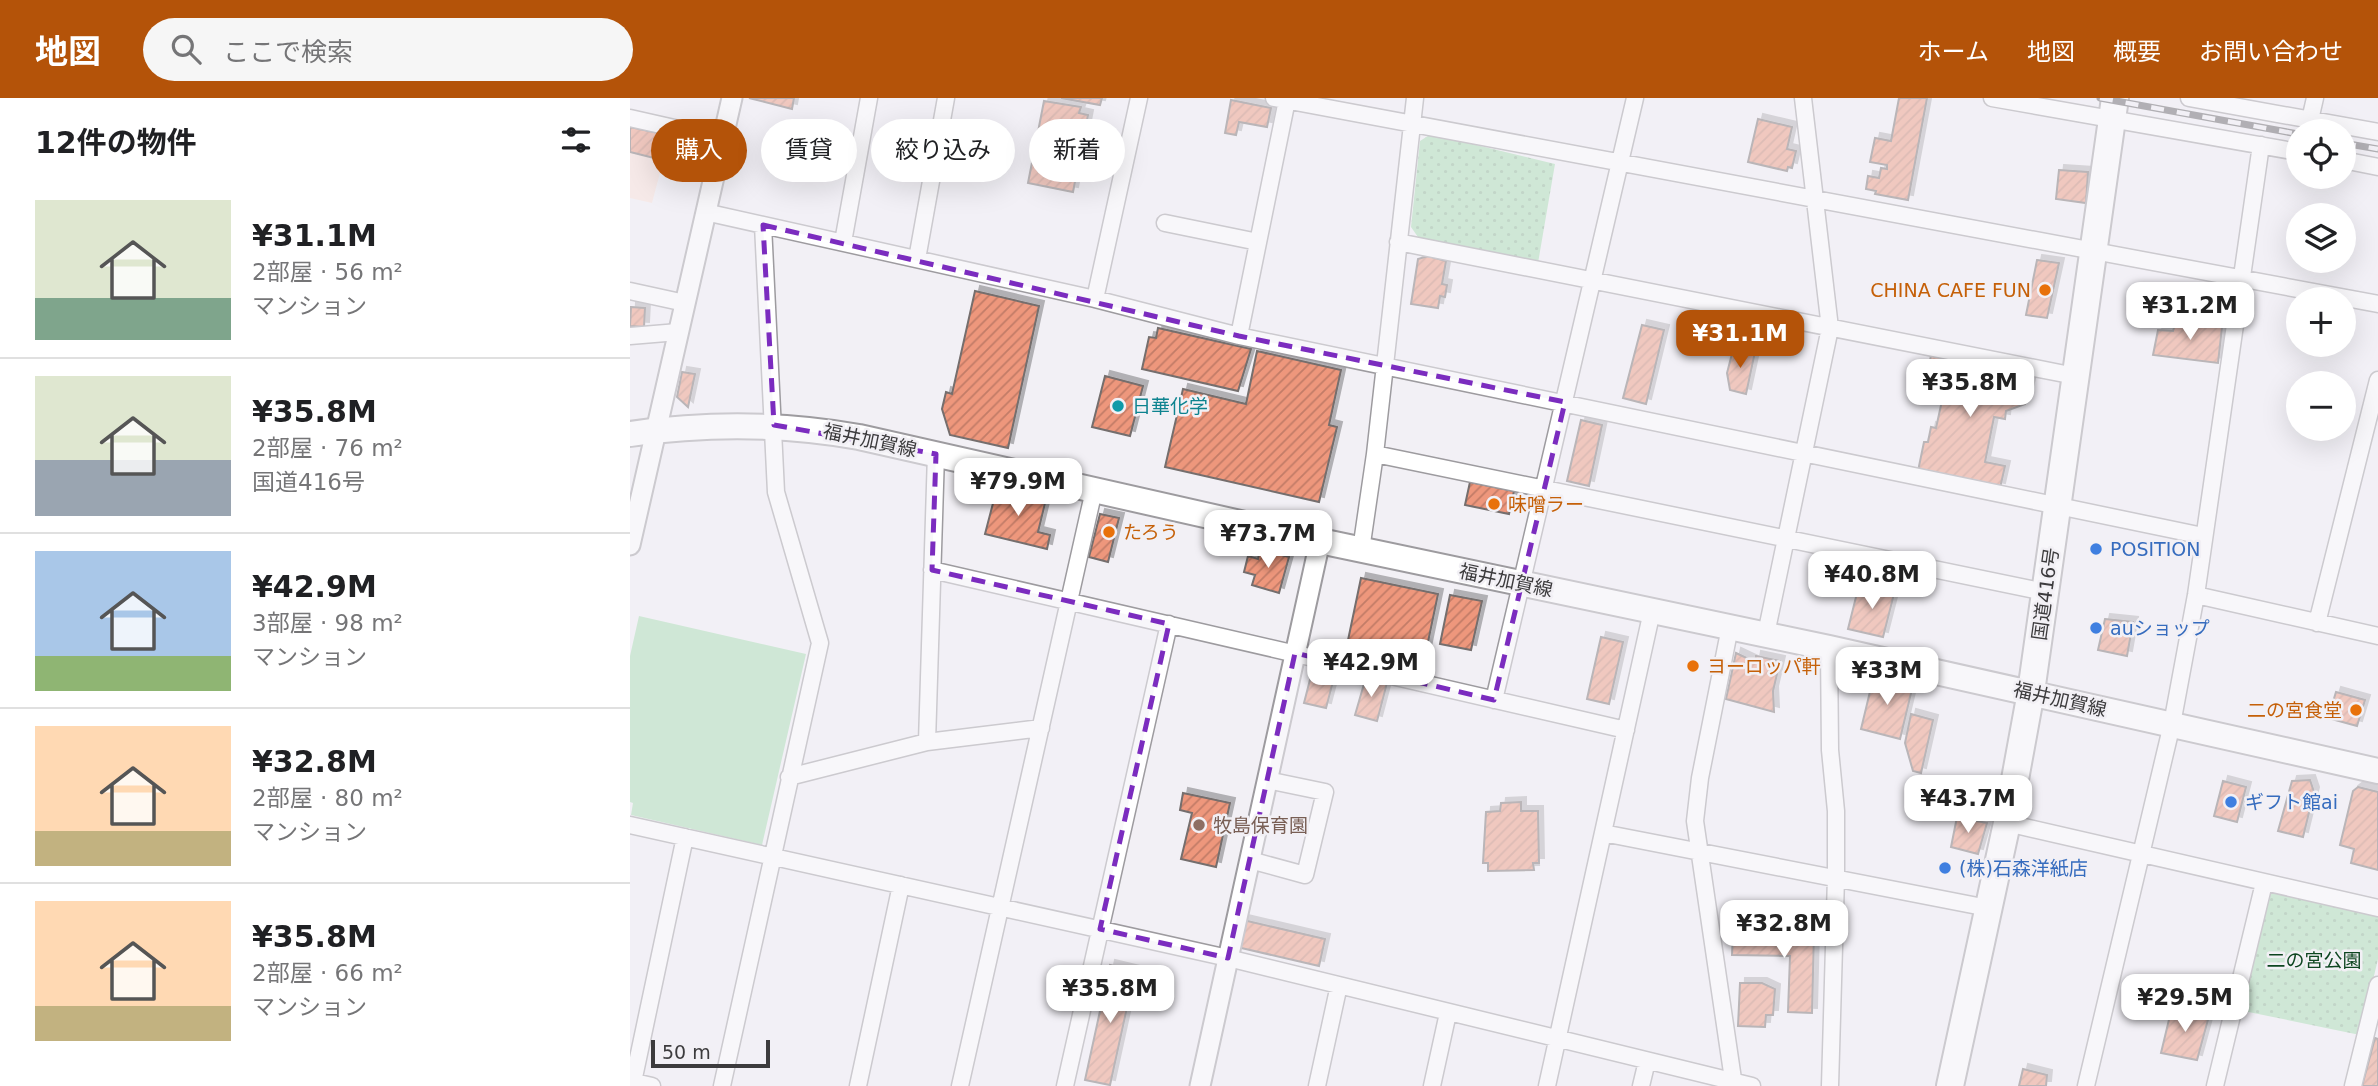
<!DOCTYPE html>
<html lang="ja">
<head>
<meta charset="utf-8">
<style>
	:root { --surface:#fff; --page:#f6f6f6; --text:#202124; --muted:#757577; --line:#e0e0e0; --accent:#b45309 }
	body { margin:0; font-family:"DejaVu Sans","Noto Sans JP",sans-serif; background:var(--page); color:var(--text); height:100vh; display:flex; flex-direction:column; font-size:26px; white-space:nowrap }
	* { box-sizing:border-box; margin:0 }
	p { font-size:23px; color:var(--muted) }
	.icon { flex:none; width:38px; height:38px; fill:none; stroke:currentColor; stroke-width:2; stroke-linecap:round; stroke-linejoin:round }
	.map { position:relative; flex:1; overflow:hidden }
	.side { display:flex; flex-direction:column; background:var(--surface); width:630px }
	.side>* { flex:none }
	.top-card { position:absolute; left:21px; top:21px; width:665px; height:63px; display:flex; gap:14px }
	.buttons { position:absolute; left:1656px; top:21px; display:grid; gap:14px }
	.buttons a { display:grid; place-items:center; width:70px; height:70px; border-radius:50%; background:var(--surface); box-shadow:0 7px 28px #0002; font-size:35px }
	.scale { position:absolute; left:21px; bottom:18px; width:119px; box-sizing:border-box; padding-left:7px; border:4px solid #3c3b3d; border-top:0; font-size:19px; line-height:24px; white-space:nowrap; color:#3c3b3d; -webkit-text-stroke:5px #f2f0f5; paint-order:stroke }
	.price { position:absolute; translate:-50% -60px; padding:0 16px; border-radius:14px; background:#fff; color:#222; font-size:23px; line-height:46px; filter:drop-shadow(0 2px 4px #0008) }
	.price::after { content:''; position:absolute; left:50%; top:42px; width:21px; height:16px; margin-left:-10px; background:inherit; clip-path:polygon(0 0,100% 0,50% 100%) }
	.price.selected { background:var(--accent); color:#fff }
	ul { padding:0; list-style:none }
	li { display:flex; align-items:center; gap:21px; height:175px; padding:0 35px }
	li+li { border-top:2px solid var(--line) }
	li span { display:grid; place-items:center; flex:none; width:196px; height:140px; border-radius:0px; color:#555 }
	li>.icon { margin-inline-start:auto }
	span .icon { width:84px; height:84px; fill:#fffc; stroke-width:1 }
	li b { font-size:30px }
	h2 { display:flex; justify-content:space-between; align-items:center; height:84px; padding:0 35px; font-size:30px }
	.chip { padding:0 24px; border-radius:32px; background:var(--surface); box-shadow:0 7px 28px #0002; font-size:24px; line-height:63px }
	.chip.selected { background:var(--accent); color:#fff }
	header { display:flex; align-items:center; gap:42px; box-sizing:border-box; height:98px; padding:0 35px; background:var(--accent); color:#fff }
	header strong { font-size:33px }
	nav { display:flex; gap:38px; margin-inline-start:auto; font-size:24px }
	.search { width:490px; height:63px; background:var(--page); display:flex; align-items:center; gap:18px; box-sizing:border-box; padding:0 24px; border-radius:38px; color:var(--muted); font-size:26px }
	main { display:flex; flex:1; min-height:0 }
	.map>svg:first-child { display:block }
</style>
</head>
<body>
<header>
<strong>地図</strong>
<div class="search"><svg class="icon" aria-label="search" viewBox="0 0 24 24"><circle cx="10" cy="10" r="6"/><path d="M15 15l6 6"/></svg>ここで検索</div>
<nav><a>ホーム</a><a>地図</a><a>概要</a><a>お問い合わせ</a></nav>
</header>
<main>
<section class="side">
<h2>12件の物件<svg class="icon" aria-label="filters" viewBox="0 0 24 24"><path d="M4 7h16M4 17h16"/><circle cx="9" cy="7" r="2"/><circle cx="15" cy="17" r="2"/></svg></h2>
<ul>
<li><span style="background:linear-gradient(#dfe7d0 70%,#7fa58c 0)"><svg class="icon" aria-label="home" viewBox="0 0 24 24"><path d="M3 11l9-7 9 7M6 9v11h12V9"/></svg></span><div><b>¥31.1M</b><p>2部屋 · 56 m²</p><p>マンション</p></div></li>
<li><span style="background:linear-gradient(#dfe7d0 60%,#9aa5b1 0)"><svg class="icon" aria-label="home" viewBox="0 0 24 24"><path d="M3 11l9-7 9 7M6 9v11h12V9"/></svg></span><div><b>¥35.8M</b><p>2部屋 · 76 m²</p><p>国道416号</p></div></li>
<li><span style="background:linear-gradient(#a9c7e8 75%,#8fb573 0)"><svg class="icon" aria-label="home" viewBox="0 0 24 24"><path d="M3 11l9-7 9 7M6 9v11h12V9"/></svg></span><div><b>¥42.9M</b><p>3部屋 · 98 m²</p><p>マンション</p></div></li>
<li><span style="background:linear-gradient(#ffd9b3 75%,#c2b280 0)"><svg class="icon" aria-label="home" viewBox="0 0 24 24"><path d="M3 11l9-7 9 7M6 9v11h12V9"/></svg></span><div><b>¥32.8M</b><p>2部屋 · 80 m²</p><p>マンション</p></div></li>
<li><span style="background:linear-gradient(#ffd9b3 75%,#c2b280 0)"><svg class="icon" aria-label="home" viewBox="0 0 24 24"><path d="M3 11l9-7 9 7M6 9v11h12V9"/></svg></span><div><b>¥35.8M</b><p>2部屋 · 66 m²</p><p>マンション</p></div></li>
</ul>
</section>
<div class="map">
<svg width="1748" height="988" viewBox="0 0 1748 988">
	<defs>
		<pattern id="green-dots" width="8" height="8" patternUnits="userSpaceOnUse" patternTransform="scale(1.75)"><rect width="8" height="8" fill="#a4dcaf"/><path d="M2 2h.1M6 6h.1" fill="none" stroke="#87b490" stroke-width="1.8" stroke-linecap="round"/></pattern>
		<pattern id="building-hatch" width="6" height="6" patternUnits="userSpaceOnUse" patternTransform="scale(1.75)"><rect width="6" height="6" fill="#ee977c"/><path d="M-1 1l2-2M0 6l6-6M5 7l2-2" fill="none" stroke="#c27c67"/></pattern>
		<filter id="shadow"><feDropShadow dx="5" dy="-5" stdDeviation="0" flood-color="#0004"/></filter>
	</defs>
	<rect width="100%" height="100%" fill="#f2f0f5"/>
	<path fill="#fae1d8" d="M0 25 41 33 22 105 0 100Z"/>
	<path fill="url(#green-dots)" d="M801 36 925 66 908 165 790 142 781 129 790 43Z
		M1639 790 1748 814V861L1730 937 1609 912Z"/>
	<path fill="#a4dcaf" d="M9 518 176 556 132 747 1 717 3 705 0 704V558Z"/>
	<path fill="url(#building-hatch)" stroke="#746e6d" stroke-width="2" filter="url(#shadow)" d="M119 0H164L162 11Z
		M431 0H472L470 7Z
		M1269 0H1297L1278 102 1245 96 1246 93 1236 91 1238 78 1249 80 1251 70 1257 71V67L1240 64 1245 40 1261 43Z
		M601 2 641 10 637 29 609 24 606 37 595 35Z
		M414 3 451 9 449 15 458 17 443 94 398 85Z
		M1128 21 1162 29 1157 51 1166 53 1162 70 1158 69 1157 73 1118 64Z
		M0 29 38 37 32 62 0 54Z
		M1429 72 1458 74 1456 105 1426 101Z
		M798 158 816 163 812 186 817 187 815 199 810 198 808 210 781 206 788 161Z
		M1407 162 1429 165 1417 220 1396 217Z
		M345 193 409 208 378 350 320 337 312 311 316 294 322 296Z
		M1 209 15 210 14 229 0 228Z
		M1546 222 1592 229 1588 265 1523 257 1528 232 1543 233Z
		M1012 227 1034 232 1016 306 993 300Z
		M528 230 621 251 608 293 512 271 519 239 526 240Z
		M1104 248 1125 254 1116 296 1100 292 1097 275Z
		M627 253 711 272 699 327 707 329 689 404 535 369 553 291 616 306Z
		M1301 257 1402 277 1395 306 1376 313 1375 321 1364 319 1355 364 1375 368 1370 390 1288 373 1294 344H1298L1301 329 1306 330 1317 280 1309 278 1307 288 1296 286Z
		M52 274 65 276 58 309 47 299Z
		M475 278 513 288 500 338 462 329Z
		M951 322 972 327 959 388 937 383Z
		M840 384 884 393 879 416 835 407Z
		M367 390 416 401 408 434 420 437 417 451 355 436Z
		M470 416 489 420 478 464 459 459Z
		M630 451 659 459 649 495 622 487 625 477 614 474 618 458 628 461Z
		M731 480 808 496 794 563 717 547Z
		M1243 486 1265 492 1253 539 1218 531 1228 491 1241 495Z
		M820 497 852 503 841 552 810 546Z
		M1475 521 1503 524 1497 558 1468 552Z
		M971 539 993 544 979 606 957 601Z
		M1106 555 1125 564 1126 558 1150 563 1143 593 1144 614 1096 601Z
		M684 566 706 572 696 610 674 605Z
		M1244 577 1283 587 1270 641 1231 631Z
		M736 579 757 585 747 623 725 617Z
		M1706 594 1735 602 1727 628 1698 620Z
		M1281 616 1303 622 1291 675 1283 673 1275 645Z
		M1680 682 1684 694 1673 739 1648 733 1662 683Z
		M1593 683 1616 689 1607 724 1584 718Z
		M1728 689 1748 694V772L1721 765 1724 751 1710 747 1723 693Z
		M553 695 600 705 586 769 551 761 562 715 550 712Z
		M891 704V713H908L909 765H903L904 772 858 773V765H853L856 714 870 713 871 705Z
		M1327 719 1357 725 1348 756 1321 749Z
		M613 822 695 841 689 868 607 849Z
		M1103 833 1184 835 1182 915 1158 914 1160 858 1102 857Z
		M480 867 505 873 480 987 455 982Z
		M1110 885H1132L1145 891 1143 917H1136L1135 929 1108 928Z
		M1542 909 1579 918 1567 962 1531 955Z
		M1745 940 1748 941V988H1732Z
		M1393 971 1417 977 1416 988H1389Z"/>
	<g fill="none" stroke-linecap="round" stroke-linejoin="round">
		<g stroke="#9d9b9f" stroke-width="19">
			<path id="minor" d="M644 0 1748 206
				M1362 0 1668 54
				M1559 0 1748 34
				M0 20 93 41
				M1680 22 1685 0
				M1713 62 1748 69
				M75 114 465 201 609 238 1573 438
				M535 125 628 144
				M213 144 239 0
				M768 144 1445 278
				M287 161 316 0
				M0 193 55 205
				M465 201 509 0
				M0 238 48 234
				M609 238 657 2
				M745 356 1415 494
				M731 452 745 356 785 0
				M302 472 996 632
				M1566 497 1748 538
				M1687 525 1748 282
				M1100 529 1070 680 1065 723 1104 988
				M1136 536 1200 230 1173 0
				M1199 550 1200 652 1206 713V779L1200 988
				M864 602 1005 0
				M297 644 306 356
				M159 679 297 644 411 630
				M1377 725 1748 810
				M0 727 598 860 1122 988
				M973 735 1358 810
				M620 762 675 777 695 694 637 682
				M0 983 22 988
				M3 984 55 739
				M92 988 190 545 146 394 133 127
				M228 988 271 787
				M330 988 464 392
				M435 988 539 526
				M687 988 709 887
				M802 988 818 915
				M917 988 1022 513
				M1011 988 1017 963
				M1456 988 1542 626 1566 497 1631 47
				M1585 988 1634 785
				M1723 988 1748 887"/>
		</g>
		<g stroke="#9d9b9f" stroke-width="23">
			<path id="tertiary" d="M0 447 102 0
				M570 988 690 443"/>
		</g>
		<g stroke="#9d9b9f" stroke-width="28">
			<path id="primary" d="M0 336C78 325 151 325 229 339L690 443 1199 550 1748 673"/>
		</g>
		<g stroke="#9d9b9f" stroke-width="30">
			<path id="trunk" d="M1320 988 1377 725 1401 594 1485 0"/>
		</g>
		<use href="#minor" stroke="#fff" stroke-width="16"/>
		<use href="#tertiary" stroke="#fff" stroke-width="19"/>
		<use href="#primary" stroke="#fff" stroke-width="24"/>
		<use href="#trunk" stroke="#fff" stroke-width="26"/>
		<g stroke="#626164" stroke-width="7">
			<path id="rail" d="M1470 0 1668 36
				M1713 45 1748 51"/>
		</g>
		<use href="#rail" stroke="#f2f0f5" stroke-width="4.5" stroke-dasharray="13" stroke-linecap="butt"/>
	</g>
	<path d="M0 0H1748V988H0ZM133 127 609 238 935 304 864 602 665 555 598 860 470 831 539 526 302 472 306 356 144 327Z" fill="#f2f0f5" fill-opacity=".55" fill-rule="evenodd"/>
	<path fill="none" stroke="#7b2cbf" stroke-width="5" stroke-dasharray="14 9" stroke-linejoin="round" d="M133 127 609 238 935 304 864 602 665 555 598 860 470 831 539 526 302 472 306 356 144 327Z"/>
	<g fill="#e8710a" stroke="#f2f0f5" stroke-width="2.5">
		<circle cx="1415" cy="192" r="7"/>
		<circle cx="864" cy="406" r="7"/>
		<circle cx="479" cy="434" r="7"/>
		<circle cx="1063" cy="568" r="7"/>
		<circle cx="1726" cy="612" r="7"/>
	</g>
	<circle fill="#0f9aa8" stroke="#f2f0f5" stroke-width="2.5" cx="488" cy="308" r="7"/>
	<g fill="#3f7fe0" stroke="#f2f0f5" stroke-width="2.5">
		<circle cx="1466" cy="451" r="7"/>
		<circle cx="1466" cy="530" r="7"/>
		<circle cx="1601" cy="704" r="7"/>
		<circle cx="1315" cy="770" r="7"/>
	</g>
	<circle fill="#8d6e63" stroke="#f2f0f5" stroke-width="2.5" cx="569" cy="727" r="7"/>
	<g text-anchor="middle" stroke-width="5" stroke-linejoin="round" paint-order="stroke">
		<g font-size="19" fill="#c56008" stroke="#f2f0f5" text-anchor="start">
			<text x="1401" y="199" text-anchor="end">CHINA CAFE FUN</text>
			<text x="878" y="413">味噌ラー</text>
			<text x="493" y="441">たろう</text>
			<text x="1077" y="575">ヨーロッパ軒</text>
			<text x="1712" y="619" text-anchor="end">二の宮食堂</text>
		</g>
		<g font-size="19" fill="#0d838f" stroke="#f2f0f5" text-anchor="start">
			<text x="502" y="315">日華化学</text>
		</g>
		<g font-size="19" fill="#3c3b3d" stroke="#f2f0f5">
			<text transform="translate(240 342) rotate(12)" y="7">福井加賀線</text>
			<text transform="translate(876 482) rotate(12)" y="7">福井加賀線</text>
			<text transform="translate(1415 496) rotate(-82)" y="7">国道416号</text>
			<text transform="translate(1430 601) rotate(13)" y="7">福井加賀線</text>
		</g>
		<g font-size="19" fill="#366cbe" stroke="#f2f0f5" text-anchor="start">
			<text x="1480" y="458">POSITION</text>
			<text x="1480" y="537">auショップ</text>
			<text x="1615" y="711">ギフト館ai</text>
			<text x="1329" y="777">(株)石森洋紙店</text>
		</g>
		<g font-size="19" fill="#785e54" stroke="#f2f0f5" text-anchor="start">
			<text x="583" y="734">牧島保育園</text>
		</g>
		<g font-size="19" fill="#0e4621" stroke="#f2f0f5">
			<text x="1684" y="869">二の宮公園</text>
		</g>
	</g>
</svg>
<div class="buttons">
<a><svg class="icon" aria-label="locate" viewBox="0 0 24 24"><circle cx="12" cy="12" r="6"/><path d="M12 2v4M12 18v4M2 12h4M18 12h4"/></svg></a>
<a><svg class="icon" aria-label="layers" viewBox="0 0 24 24"><path d="M12 4l9 5-9 5-9-5zM3 14l9 5 9-5"/></svg></a>
<a>+</a>
<a>−</a>
</div>
<div class="scale">50 m</div>
<b class="price" style="left:1560px;top:244px">¥31.2M</b>
<b class="price selected" style="left:1110px;top:272px">¥31.1M</b>
<b class="price" style="left:1340px;top:321px">¥35.8M</b>
<b class="price" style="left:388px;top:420px">¥79.9M</b>
<b class="price" style="left:638px;top:472px">¥73.7M</b>
<b class="price" style="left:1242px;top:513px">¥40.8M</b>
<b class="price" style="left:741px;top:601px">¥42.9M</b>
<b class="price" style="left:1257px;top:609px">¥33M</b>
<b class="price" style="left:1338px;top:737px">¥43.7M</b>
<b class="price" style="left:1154px;top:862px">¥32.8M</b>
<b class="price" style="left:480px;top:927px">¥35.8M</b>
<b class="price" style="left:1555px;top:936px">¥29.5M</b>
<div class="top-card">
<a class="chip selected">購入</a>
<a class="chip">賃貸</a>
<a class="chip">絞り込み</a>
<a class="chip">新着</a>
</div>
</div>
</main>
</body>
</html>
